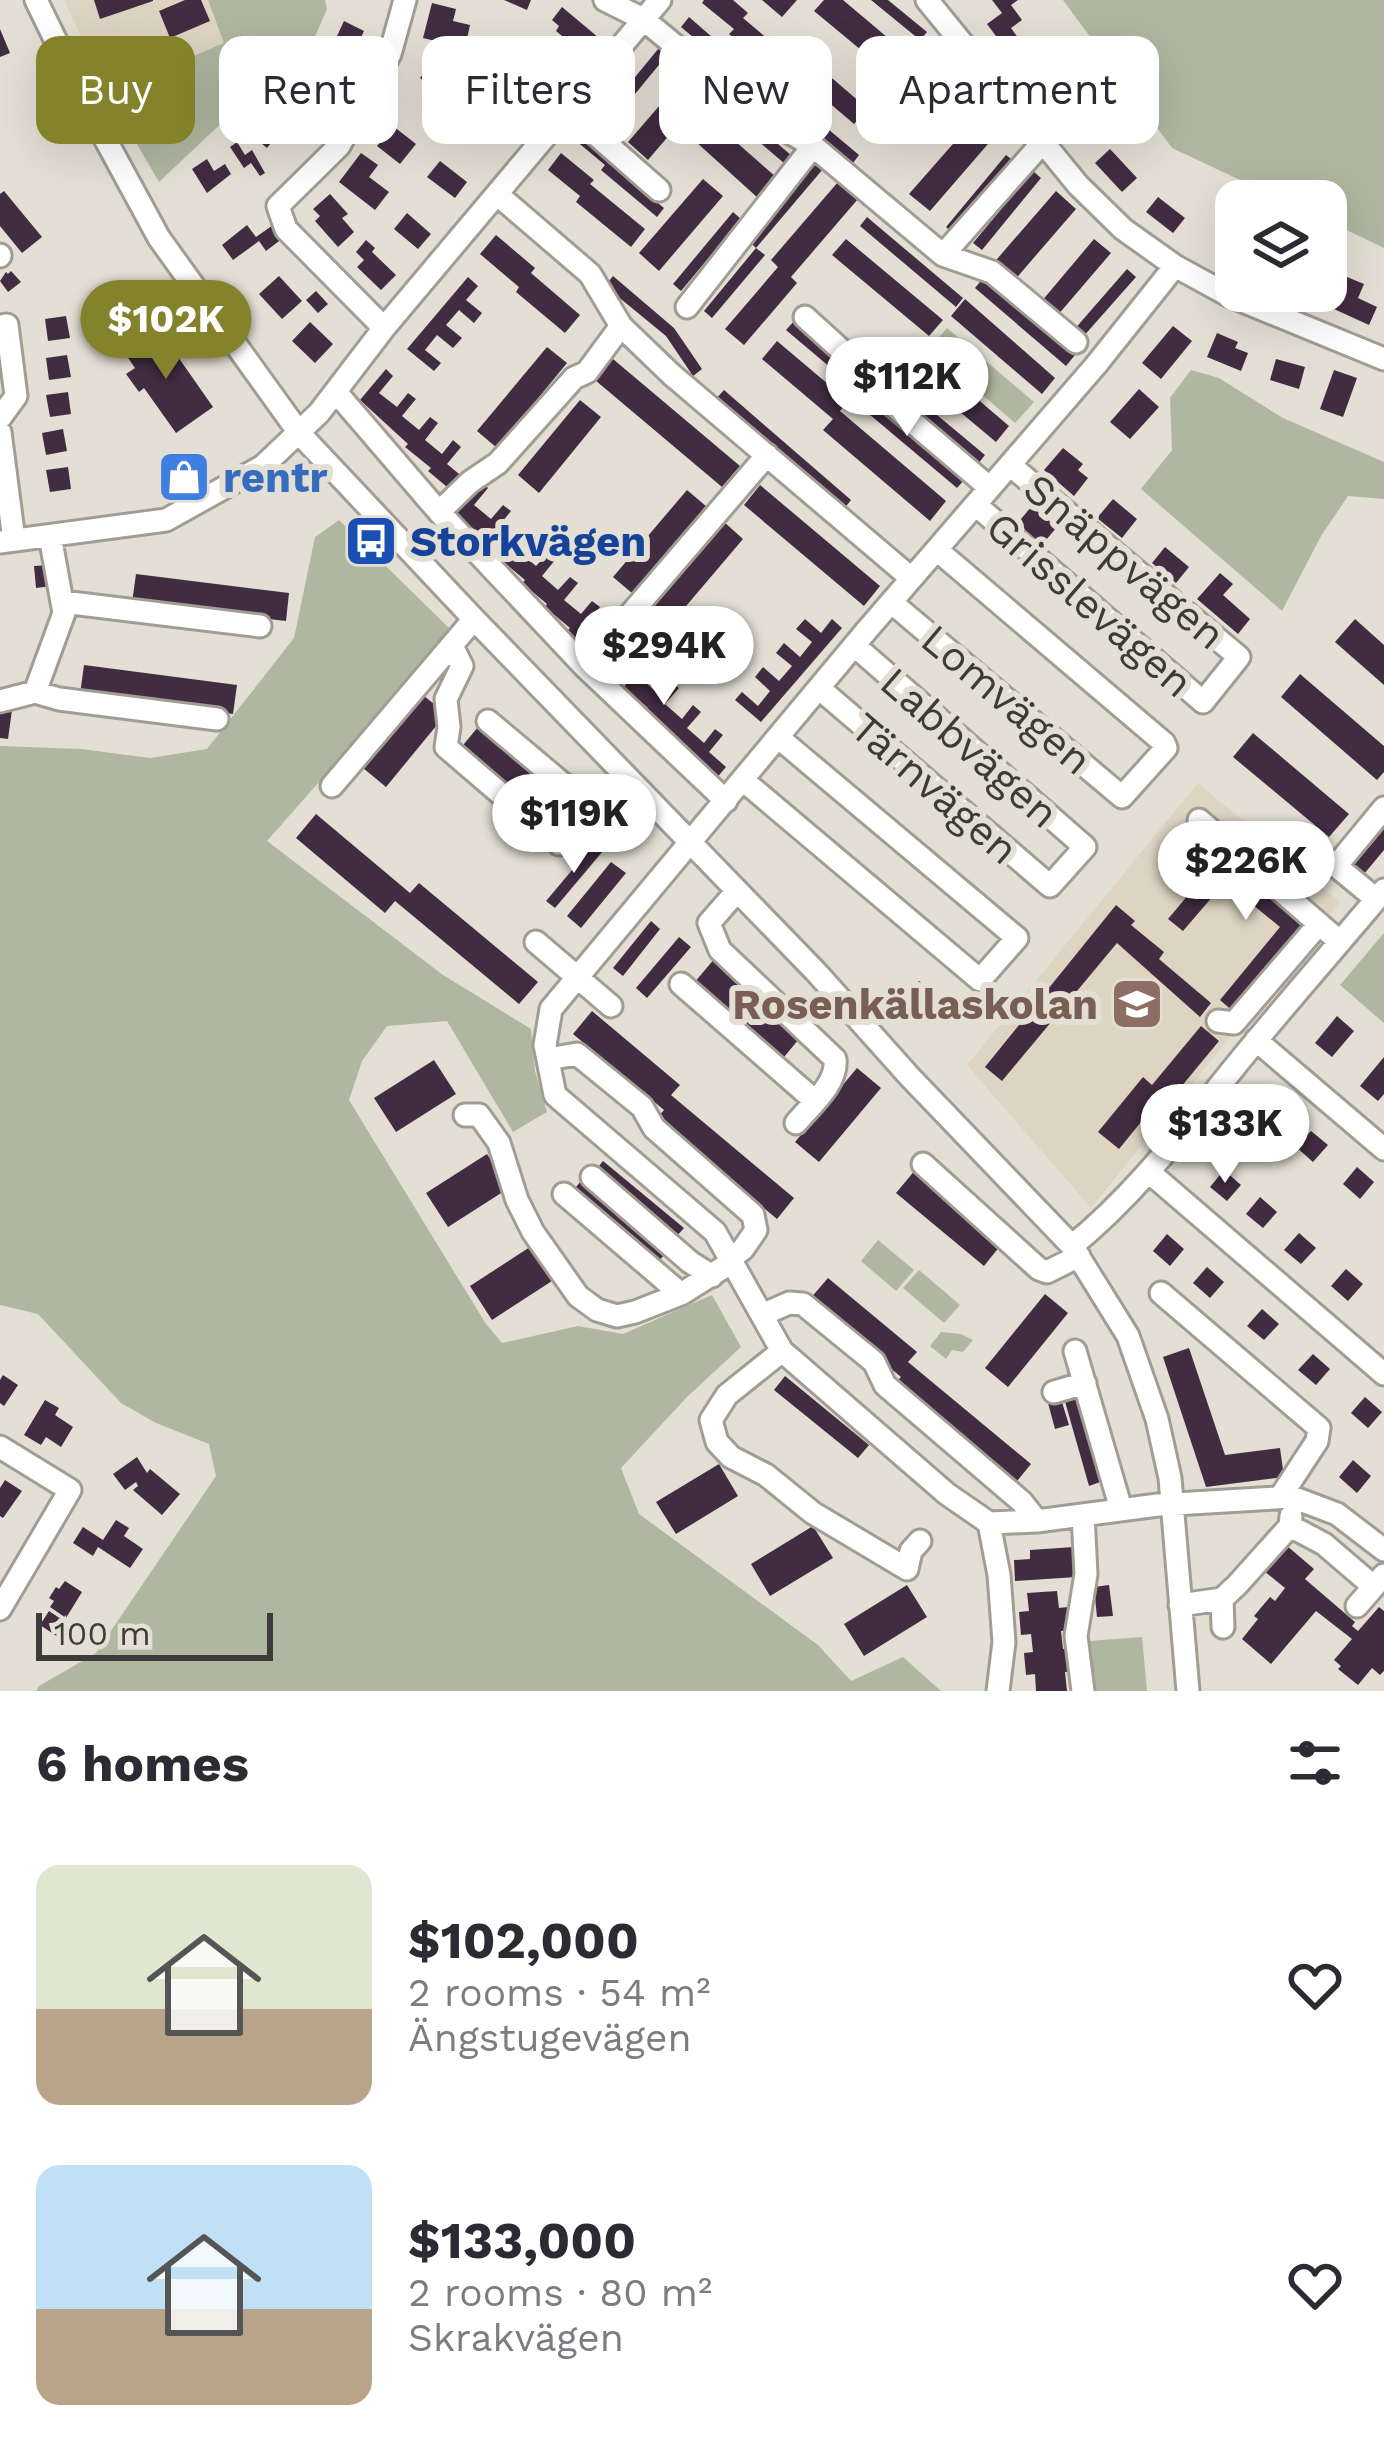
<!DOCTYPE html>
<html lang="en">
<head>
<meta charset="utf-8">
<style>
	:root { --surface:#fff; --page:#f7f7f7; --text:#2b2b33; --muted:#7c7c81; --accent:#84822a }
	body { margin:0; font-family:"Work Sans",sans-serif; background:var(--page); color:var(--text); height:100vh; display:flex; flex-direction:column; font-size:45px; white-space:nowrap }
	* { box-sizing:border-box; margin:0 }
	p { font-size:39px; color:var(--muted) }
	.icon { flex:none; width:66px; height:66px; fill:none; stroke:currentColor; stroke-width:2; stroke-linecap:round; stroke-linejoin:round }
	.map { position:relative; height:1691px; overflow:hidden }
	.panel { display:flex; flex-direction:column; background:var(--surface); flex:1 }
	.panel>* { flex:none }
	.hud { position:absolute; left:36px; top:36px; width:1314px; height:108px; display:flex; gap:24px }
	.controls { position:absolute; left:1215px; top:180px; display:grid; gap:24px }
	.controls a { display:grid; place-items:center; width:132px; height:132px; border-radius:24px; background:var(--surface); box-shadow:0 12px 48px #0002; font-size:60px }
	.scale { position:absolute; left:36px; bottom:30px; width:237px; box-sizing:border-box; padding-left:12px; border:6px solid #3d3b37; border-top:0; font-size:33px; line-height:42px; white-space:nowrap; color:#3d3b37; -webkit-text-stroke:9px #e4dfd4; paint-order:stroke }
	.price { position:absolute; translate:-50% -102px; padding:0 27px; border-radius:42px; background:#fff; color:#222; font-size:39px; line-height:78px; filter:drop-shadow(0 3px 6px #0008) }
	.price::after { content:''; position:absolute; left:50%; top:72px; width:36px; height:27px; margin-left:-18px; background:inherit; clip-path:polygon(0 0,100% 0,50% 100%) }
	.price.current { background:var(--accent); color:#fff }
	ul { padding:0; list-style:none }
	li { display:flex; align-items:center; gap:36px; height:300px; padding:0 36px }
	li span { display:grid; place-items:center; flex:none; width:336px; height:240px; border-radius:24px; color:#555 }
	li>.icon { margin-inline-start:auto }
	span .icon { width:144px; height:144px; fill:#fffc; stroke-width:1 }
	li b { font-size:51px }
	h2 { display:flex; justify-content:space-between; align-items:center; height:144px; padding:0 36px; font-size:51px }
	.pill { padding:0 42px; border-radius:24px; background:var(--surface); box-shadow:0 12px 48px #0002; font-size:42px; line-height:108px }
	.pill.current { background:var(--accent); color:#fff }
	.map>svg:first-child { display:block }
</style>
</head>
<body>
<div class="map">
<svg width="1384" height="1691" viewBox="0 0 1384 1691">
	<rect width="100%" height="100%" fill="#e4dfd4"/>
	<path fill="#ddd4c2" d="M64 0H208L225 43 107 93Z
		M1198 783 1340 902 1091 1208 967 1065Z"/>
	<path fill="#afb7a0" d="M208 0H325L327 9 302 66 246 100 159 182 107 93 224 43Z
		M1063 0H1384V248L1326 220V201H1285L1172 148Z
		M947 328 1034 402 1015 423 929 349Z
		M1191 370 1219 378 1283 418 1384 462V499L1348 496 1321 536 1282 611 1141 489 1172 450 1170 398Z
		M339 520 452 631 267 841 443 975 531 1029 535 1071 547 1112 513 1132 447 1021 387 1026 362 1061 349 1100 486 1324 502 1343 578 1326 623 1334 712 1295 741 1347 687 1397 621 1468 639 1514 818 1645 851 1681 903 1657 941 1691H36L39 1686 96 1653 216 1476 209 1444 156 1423 121 1403 38 1314 0 1305V746L81 749 150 758 207 749 294 638 315 537Z
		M1384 933V1023L1340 985Z
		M878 1240 914 1270 896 1291 861 1261Z
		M919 1270 960 1305 944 1323 903 1288Z
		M941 1332 961 1334 973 1340 963 1352 952 1350 946 1359 930 1346Z
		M1142 1637 1147 1691H1093L1089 1641Z"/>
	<path fill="#422c42" d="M94 0H153V1L100 19Z
		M185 0H201L210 21 170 38 159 11Z
		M504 0H531L527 10Z
		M704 0H733L748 13 743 18 794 61 780 78 729 34 734 29 702 3Z
		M762 0H797L782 17Z
		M824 0H843L907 54 890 74 814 11Z
		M871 0H888L927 32 920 40Z
		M992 0H1018L1011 5 1022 20 1011 28 1021 42 1007 51 987 24 1002 13Z
		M432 3 456 9 453 21 470 25 465 48 423 38Z
		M562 7 599 38 585 55 556 31 559 26 552 20Z
		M689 17 720 44 717 47 771 92 762 103 708 58 712 53 681 27Z
		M344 21 364 31 357 46 337 36Z
		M0 29 10 53 0 57Z
		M663 43 672 49 612 122 604 115Z
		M805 55 868 109 854 124 792 71Z
		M1043 58 1054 72 1068 61 1079 75 1046 100 1024 72Z
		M533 60 550 73 557 64 567 72 545 101 518 79Z
		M432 62 454 79 442 95 420 78Z
		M322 65 345 83 334 100 324 94 320 100 305 90Z
		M692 68 712 85 648 160 628 142Z
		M778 87 859 155 853 163 771 95Z
		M721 95 792 156 785 164 714 103Z
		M492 97 518 117 501 139 475 119Z
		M263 107 276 117 265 130 275 138 267 148 240 126 250 114 254 117Z
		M1078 108 1095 130 1081 142 1063 120Z
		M385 110 398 120 393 126 416 144 400 164 377 146 383 138 370 129Z
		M702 112 776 177 758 198 685 132Z
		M974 120 994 137 930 211 909 194Z
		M581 132 611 158 607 162 664 208 657 217 601 170 605 165 575 140Z
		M237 142 245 155 252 150 265 173 260 176 251 163 244 168 230 147Z
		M1110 149 1137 178 1122 192 1095 163Z
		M361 153 378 165 369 177 389 192 375 210 339 182Z
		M561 153 594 180 590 184 645 229 631 247 576 202 580 196 548 170Z
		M1006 155 1015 162 954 234 946 227Z
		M207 159 214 171 225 164 231 174 207 193 192 169Z
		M440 161 467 182 455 198 427 177Z
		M815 162 823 169 756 248 765 255 712 318 704 311 756 248 749 241Z
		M1033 171 1041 178 982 250 973 243Z
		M703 179 723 196 659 271 639 253Z
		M838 182 858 199 791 277 797 283 744 345 725 329 778 267 771 260Z
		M4 191 42 237 22 253 0 226V194Z
		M1056 191 1076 209 1012 283 991 266Z
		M330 194 348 214 342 218 354 232 338 247 315 221 320 216 313 209Z
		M1158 197 1185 218 1173 233 1146 212Z
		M733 212 741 219 681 291 673 284Z
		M407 213 431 234 418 249 394 229Z
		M867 217 963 298 956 307 860 226Z
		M247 225 256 237 273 225 283 238 266 251 259 241 233 260 222 245Z
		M496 235 535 268 531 273 580 315 565 333 516 292 519 287 480 254Z
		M846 239 943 320 929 336 832 255Z
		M1094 239 1111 253 1057 316 1041 302Z
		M366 240 375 248 372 252 396 275 381 290 357 267 364 260 356 252Z
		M1229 243 1236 246V269L1221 262Z
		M1127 269 1136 277 1082 338 1073 331Z
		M11 271 21 282 8 292 0 281 6 272 8 274Z
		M279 276 302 301 282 319 259 294Z
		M613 276 674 328 702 369 693 376 666 336 605 286Z
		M468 277 478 286 466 300 482 313 474 323 459 310 446 325 462 338 453 348 437 335 425 350 441 363 434 371 407 349Z
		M984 277 1075 355 1066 366 975 288Z
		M1328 277 1345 284 1347 277 1364 284 1358 298 1377 307 1369 325 1334 309 1338 299 1326 293Z
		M316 291 328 304 318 313 306 300Z
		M965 299 1055 378 1042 394 951 316Z
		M66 316 70 338 48 341 45 319Z
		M795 320 866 380 857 390 786 330Z
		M310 322 333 344 315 363 292 341Z
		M1173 326 1192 341 1161 379 1142 363Z
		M148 331 161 350 169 344 213 407 176 433 144 388 139 392 126 374 135 368 122 349Z
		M1217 333 1238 342 1235 348 1248 353 1241 371 1207 357Z
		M777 341 848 401 840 411 946 501 930 521 823 430 833 419 762 359Z
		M547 347 567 363 497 448 477 431Z
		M920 350 1009 426 996 442 906 367Z
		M67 355 71 377 49 380 46 358Z
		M613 359 740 466 722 487 595 380Z
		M1276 359 1305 367 1299 389 1270 380Z
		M386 369 393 376 379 393 397 407 408 393 416 399 402 416 419 430 430 417 438 423 425 440 442 454 453 440 461 447 447 464 464 478 453 492 428 471 431 468 405 447 408 444 360 400Z
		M1334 370 1357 378 1343 417 1320 409Z
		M895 380 985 455 978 464 888 388Z
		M1139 389 1159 407 1130 439 1110 422Z
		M724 390 851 500 844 509 715 400Z
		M857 390 964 480 957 488 850 398Z
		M68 392 71 414 50 417 46 395Z
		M580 400 601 417 539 493 518 475Z
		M63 429 67 451 46 455 42 433Z
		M1063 448 1083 464 1078 470 1088 478 1074 496 1044 470Z
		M68 467 71 489 50 492 46 470Z
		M481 481 488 488 474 505 491 519 503 505 511 511 497 528 514 542 525 529 533 535 519 552 536 566 548 553 556 559 542 576 558 590 570 577 578 583 564 600 581 614 592 601 600 607 586 624 603 638 592 652 567 631 570 628 545 607 547 604 522 583 525 580 500 559 503 556 455 512Z
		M760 485 880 586 864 606 744 505Z
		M687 490 707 507 633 594 613 577Z
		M1113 499 1137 519 1122 538 1097 518Z
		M1032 506 1057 527 1040 547 1015 526Z
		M723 521 743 539 670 625 650 608Z
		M1165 547 1189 567 1176 583 1152 563Z
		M50 565 52 586 36 588 34 566Z
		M1220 573 1233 584 1223 595 1250 619 1238 634 1197 599Z
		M136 574 289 593 286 621 132 603Z
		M805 619 821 633 832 619 842 628 761 722 735 700 742 692 758 706 770 691 755 677 763 667 779 681 792 666 776 653 784 643 800 657 812 642 796 629Z
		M1355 619 1384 645V685L1335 642Z
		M626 633 634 640 620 657 637 671 649 657 657 664 643 680 659 695 671 681 679 688 665 704 682 719 693 705 701 712 687 728 704 743 715 729 723 735 709 752 726 767 715 780 668 735 671 732 646 711 648 708 623 687 626 685 601 664Z
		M84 665 237 685 233 714 80 694Z
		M1300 674 1384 746V772L1377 780 1281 697Z
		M423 695 446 714 386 787 363 768Z
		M0 708 12 710 8 739 0 738Z
		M478 727 570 805 550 828 459 750Z
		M1253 733 1349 814 1329 837 1233 757Z
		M316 814 410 893 419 883 538 982 519 1004 395 901 385 913 296 838Z
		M1384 829V850L1364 874 1354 865Z
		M594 844 603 851 555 908 546 901Z
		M1225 851 1312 928 1235 1013 1220 1000 1280 927 1225 882 1183 931 1168 919Z
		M611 862 626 873 581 928 567 916Z
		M1116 905 1135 921 1131 925 1164 952 1159 959 1211 1003 1200 1017 1117 943 1002 1081 985 1067Z
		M651 921 660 929 623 976 613 968Z
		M679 937 691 947 647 998 636 988Z
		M715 958 804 1033 784 1057 694 983Z
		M919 981 949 1006 935 1023 906 998Z
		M592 1011 680 1085 671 1095 794 1198 777 1219 656 1119 664 1110 573 1034Z
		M1337 1016 1354 1031 1332 1057 1315 1043Z
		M1201 1026 1219 1041 1171 1099 1164 1094 1119 1149 1098 1132 1143 1077 1152 1085Z
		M1384 1057V1094L1378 1101 1360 1086Z
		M434 1060 456 1094 396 1132 374 1098Z
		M857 1068 881 1088 819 1162 795 1142Z
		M1274 1099 1291 1114 1276 1131 1259 1116Z
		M1311 1131 1328 1145 1313 1162 1296 1147Z
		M487 1154 509 1188 448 1227 426 1193Z
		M603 1161 684 1228 675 1238 595 1171Z
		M1357 1167 1374 1182 1360 1199 1343 1184Z
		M916 1169 1004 1241 984 1266 896 1193Z
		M1224 1170 1241 1185 1227 1201 1210 1187Z
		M581 1181 666 1253 655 1265 570 1194Z
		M1260 1197 1277 1212 1263 1228 1246 1214Z
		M1299 1233 1316 1248 1301 1264 1284 1250Z
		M1167 1234 1184 1249 1170 1266 1153 1251Z
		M530 1247 552 1281 492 1320 470 1286Z
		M1207 1267 1224 1282 1210 1298 1193 1283Z
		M1346 1269 1363 1284 1348 1301 1331 1286Z
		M828 1278 917 1352 908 1362 1031 1464 1013 1486 893 1385 901 1377 809 1300Z
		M1045 1294 1068 1313 1008 1387 985 1368Z
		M1262 1309 1279 1324 1264 1340 1247 1326Z
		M1189 1348 1225 1455 1280 1448 1284 1477 1206 1487 1163 1357Z
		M1313 1354 1330 1369 1316 1385 1298 1370Z
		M3 1375 18 1385 4 1406 0 1403V1380Z
		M785 1376 869 1445 858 1458 774 1390Z
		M1078 1394 1103 1481 1089 1486 1064 1398Z
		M1365 1397 1382 1412 1368 1428 1351 1413Z
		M1061 1399 1069 1425 1055 1429 1048 1403Z
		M45 1400 59 1408 55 1415 73 1427 61 1447 46 1437 41 1445 24 1435Z
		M137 1457 147 1473 150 1469 180 1494 162 1515 133 1490 138 1486 136 1482 125 1490 113 1474Z
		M1353 1460 1371 1476 1357 1493 1339 1477Z
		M719 1464 738 1496 676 1534 656 1502Z
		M5 1480 22 1491 3 1518 0 1516V1488Z
		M116 1520 129 1528 124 1536 143 1549 130 1568 98 1547 93 1556 73 1543 83 1527 103 1540Z
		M813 1526 833 1558 770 1596 751 1564Z
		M1286 1545 1314 1569 1305 1579 1355 1622 1352 1626 1358 1631 1379 1607 1384 1611V1671L1380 1675 1372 1668 1358 1685 1338 1669 1341 1666 1334 1660 1352 1639 1316 1611 1271 1664 1242 1639 1258 1619 1254 1616 1270 1597 1275 1601 1285 1588 1264 1571Z
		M1074 1547 1076 1577 1015 1581 1014 1560 1030 1559V1550Z
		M65 1581 82 1592 66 1618 50 1607 54 1601 49 1598 56 1587 59 1589Z
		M907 1585 927 1617 864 1656 844 1624Z
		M1109 1585 1113 1616 1097 1617 1094 1587Z
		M1057 1591 1059 1608 1068 1607 1070 1630 1061 1631 1063 1649 1072 1648 1074 1671 1065 1672 1067 1691H1036L1035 1674 1026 1675 1024 1653 1033 1652 1031 1634 1021 1635 1019 1612 1029 1611 1027 1593Z
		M49 1611 67 1623 58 1637 40 1625Z"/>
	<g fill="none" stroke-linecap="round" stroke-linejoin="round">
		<g stroke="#a29d93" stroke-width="27">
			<path id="minor" d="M36 0 90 111 159 238 300 434 474 619 817 973 909 1076 1072 1246 1128 1336 1157 1419 1170 1478 1188 1691
				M605 0 643 19 758 114 813 146 943 255 992 272 1076 342
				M927 0 1078 185 1123 229 1175 266 1228 295 1384 359
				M568 110 659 190
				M498 195 590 274 621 326 672 375 911 578
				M0 255V256
				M943 255 1043 142
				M1175 266 1096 365 867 630 551 1009 545 1045 555 1095 715 1232 782 1351 947 1494 989 1523 1037 1521 1158 1505 1292 1497 1337 1514 1384 1550
				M687 307 813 146
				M805 317 872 378 876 391 990 488
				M0 326 7 325 16 396 0 418
				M384 328 286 229 278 206 339 146 390 54 405 0
				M336 392 439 512 585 667 726 801
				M0 432 14 540
				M976 505 1203 702 1239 657 1010 465
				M439 512 470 482 498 463 574 378 587 372 621 326
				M0 542 166 520 263 466 319 413 384 328 660 0
				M63 602 260 626
				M891 602 1122 797 1166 748 1164 743 937 550
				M452 646 462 666 446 699 449 727 446 747 559 844
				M585 667 767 455
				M820 689 1050 886 1085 847 855 646
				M35 692 64 613 50 536
				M0 701 35 692 59 699 217 719
				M488 721 607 821 617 820 641 791
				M744 781 980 980 1017 938 779 738
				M332 786 474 619
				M1199 820 1340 942
				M737 891 709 923 720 950 835 1059C838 1083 811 1105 796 1123
				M1376 899 1336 866 1384 808
				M536 942 611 1006
				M681 984 814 1100
				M1218 1021 1234 1023 1319 924
				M1256 1040 1384 1149
				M548 1059 577 1054 642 1107 654 1128 753 1215 756 1230 743 1249 730 1259
				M465 1115H479L499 1143 517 1200 533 1232 578 1296 597 1310 617 1316 635 1312 681 1294 732 1262
				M923 1164 1039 1269 1047 1272 1079 1256
				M1149 1172 1384 1374
				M592 1177 690 1262 712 1276
				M564 1194 681 1294
				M1072 1246C1140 1191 1191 1120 1246 1053 1291 998 1338 945 1384 890
				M1161 1293 1319 1428 1317 1441 1281 1496
				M762 1315 789 1303 803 1304 874 1362 885 1385 1022 1502 1037 1521
				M782 1351 727 1395 711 1420 717 1442 731 1457 766 1475 813 1513 907 1569 911 1551 920 1541
				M1075 1351 1121 1509
				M1054 1392 1085 1383
				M0 1447 70 1490 0 1609
				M1291 1516 1290 1526 1324 1544 1373 1586
				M989 1523 999 1575 1004 1642 998 1691
				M1222 1599 1223 1627
				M1180 1605 1222 1599 1237 1585 1290 1526
				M1357 1606 1384 1575
				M1083 1691 1076 1636 1086 1574 1083 1515"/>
		</g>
		<use href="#minor" stroke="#fff" stroke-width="21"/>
	</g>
	<defs>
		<g id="shop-square" transform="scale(2.7)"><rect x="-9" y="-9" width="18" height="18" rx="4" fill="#3f7fe0" stroke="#e4dfd4"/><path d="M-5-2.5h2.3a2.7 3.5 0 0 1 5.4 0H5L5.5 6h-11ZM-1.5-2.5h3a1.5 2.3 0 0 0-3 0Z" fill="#fff"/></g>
		<g id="bus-square" transform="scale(2.7)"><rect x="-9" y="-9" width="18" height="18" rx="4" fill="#1a4fb4" stroke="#e4dfd4"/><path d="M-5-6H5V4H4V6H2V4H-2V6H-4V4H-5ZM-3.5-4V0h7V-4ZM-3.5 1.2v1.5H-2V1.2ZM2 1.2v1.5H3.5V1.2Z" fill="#fff"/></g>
		<g id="school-square" transform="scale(2.7)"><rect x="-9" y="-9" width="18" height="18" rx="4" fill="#8d6e63" stroke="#e4dfd4"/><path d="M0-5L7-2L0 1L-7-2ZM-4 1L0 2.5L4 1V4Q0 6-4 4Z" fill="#fff"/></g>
	</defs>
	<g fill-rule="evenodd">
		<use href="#shop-square" x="184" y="477"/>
		<use href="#bus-square" x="371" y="541"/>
		<use href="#school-square" x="1137" y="1004"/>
	</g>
	<g text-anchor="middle" stroke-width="12" stroke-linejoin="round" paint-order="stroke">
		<g font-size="42" font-weight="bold" fill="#366cbe" stroke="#e4dfd4" text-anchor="start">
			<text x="223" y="492">rentr</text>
		</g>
		<g font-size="42" font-weight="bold" fill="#164399" stroke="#e4dfd4" text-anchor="start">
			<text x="410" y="556">Storkvägen</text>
		</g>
		<g font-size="42" fill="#3d3b37" stroke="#e4dfd4">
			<text transform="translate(1125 561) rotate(40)" y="15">Snäppvägen</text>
			<text transform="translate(1090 604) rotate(41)" y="15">Grisslevägen</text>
			<text transform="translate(1007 699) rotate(40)" y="15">Lomvägen</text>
			<text transform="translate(970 747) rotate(41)" y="15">Labbvägen</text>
			<text transform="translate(935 788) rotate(41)" y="15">Tärnvägen</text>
		</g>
		<g font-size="42" font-weight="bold" fill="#785e54" stroke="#e4dfd4" text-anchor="end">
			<text x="1098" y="1019">Rosenkällaskolan</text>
		</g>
	</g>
</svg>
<div class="controls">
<a><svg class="icon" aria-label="layers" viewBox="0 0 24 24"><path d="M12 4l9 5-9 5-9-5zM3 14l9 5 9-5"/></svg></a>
</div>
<div class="scale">100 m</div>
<b class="price current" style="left:166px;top:382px">$102K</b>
<b class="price" style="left:907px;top:439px">$112K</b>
<b class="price" style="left:664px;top:708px">$294K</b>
<b class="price" style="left:574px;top:876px">$119K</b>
<b class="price" style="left:1246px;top:923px">$226K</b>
<b class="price" style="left:1225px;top:1186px">$133K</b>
<div class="hud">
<a class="pill current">Buy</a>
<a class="pill">Rent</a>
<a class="pill">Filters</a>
<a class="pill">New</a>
<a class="pill">Apartment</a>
</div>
</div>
<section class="panel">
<h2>6 homes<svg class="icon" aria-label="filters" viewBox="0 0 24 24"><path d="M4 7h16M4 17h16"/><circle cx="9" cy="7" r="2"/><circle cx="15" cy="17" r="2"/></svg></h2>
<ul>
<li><span style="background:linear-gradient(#dfe7d0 60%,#b9a48a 0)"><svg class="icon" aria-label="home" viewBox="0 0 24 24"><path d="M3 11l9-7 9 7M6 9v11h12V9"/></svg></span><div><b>$102,000</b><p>2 rooms · 54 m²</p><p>Ängstugevägen</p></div><svg class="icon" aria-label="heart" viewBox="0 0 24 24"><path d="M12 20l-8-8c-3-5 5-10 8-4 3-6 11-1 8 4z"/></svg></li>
<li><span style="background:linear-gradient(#bfe0f5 60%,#b9a48a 0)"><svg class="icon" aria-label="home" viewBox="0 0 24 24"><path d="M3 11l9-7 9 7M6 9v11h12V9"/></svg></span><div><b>$133,000</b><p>2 rooms · 80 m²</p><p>Skrakvägen</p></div><svg class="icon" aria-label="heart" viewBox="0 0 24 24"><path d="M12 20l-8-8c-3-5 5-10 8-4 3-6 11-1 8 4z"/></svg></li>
</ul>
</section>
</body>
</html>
